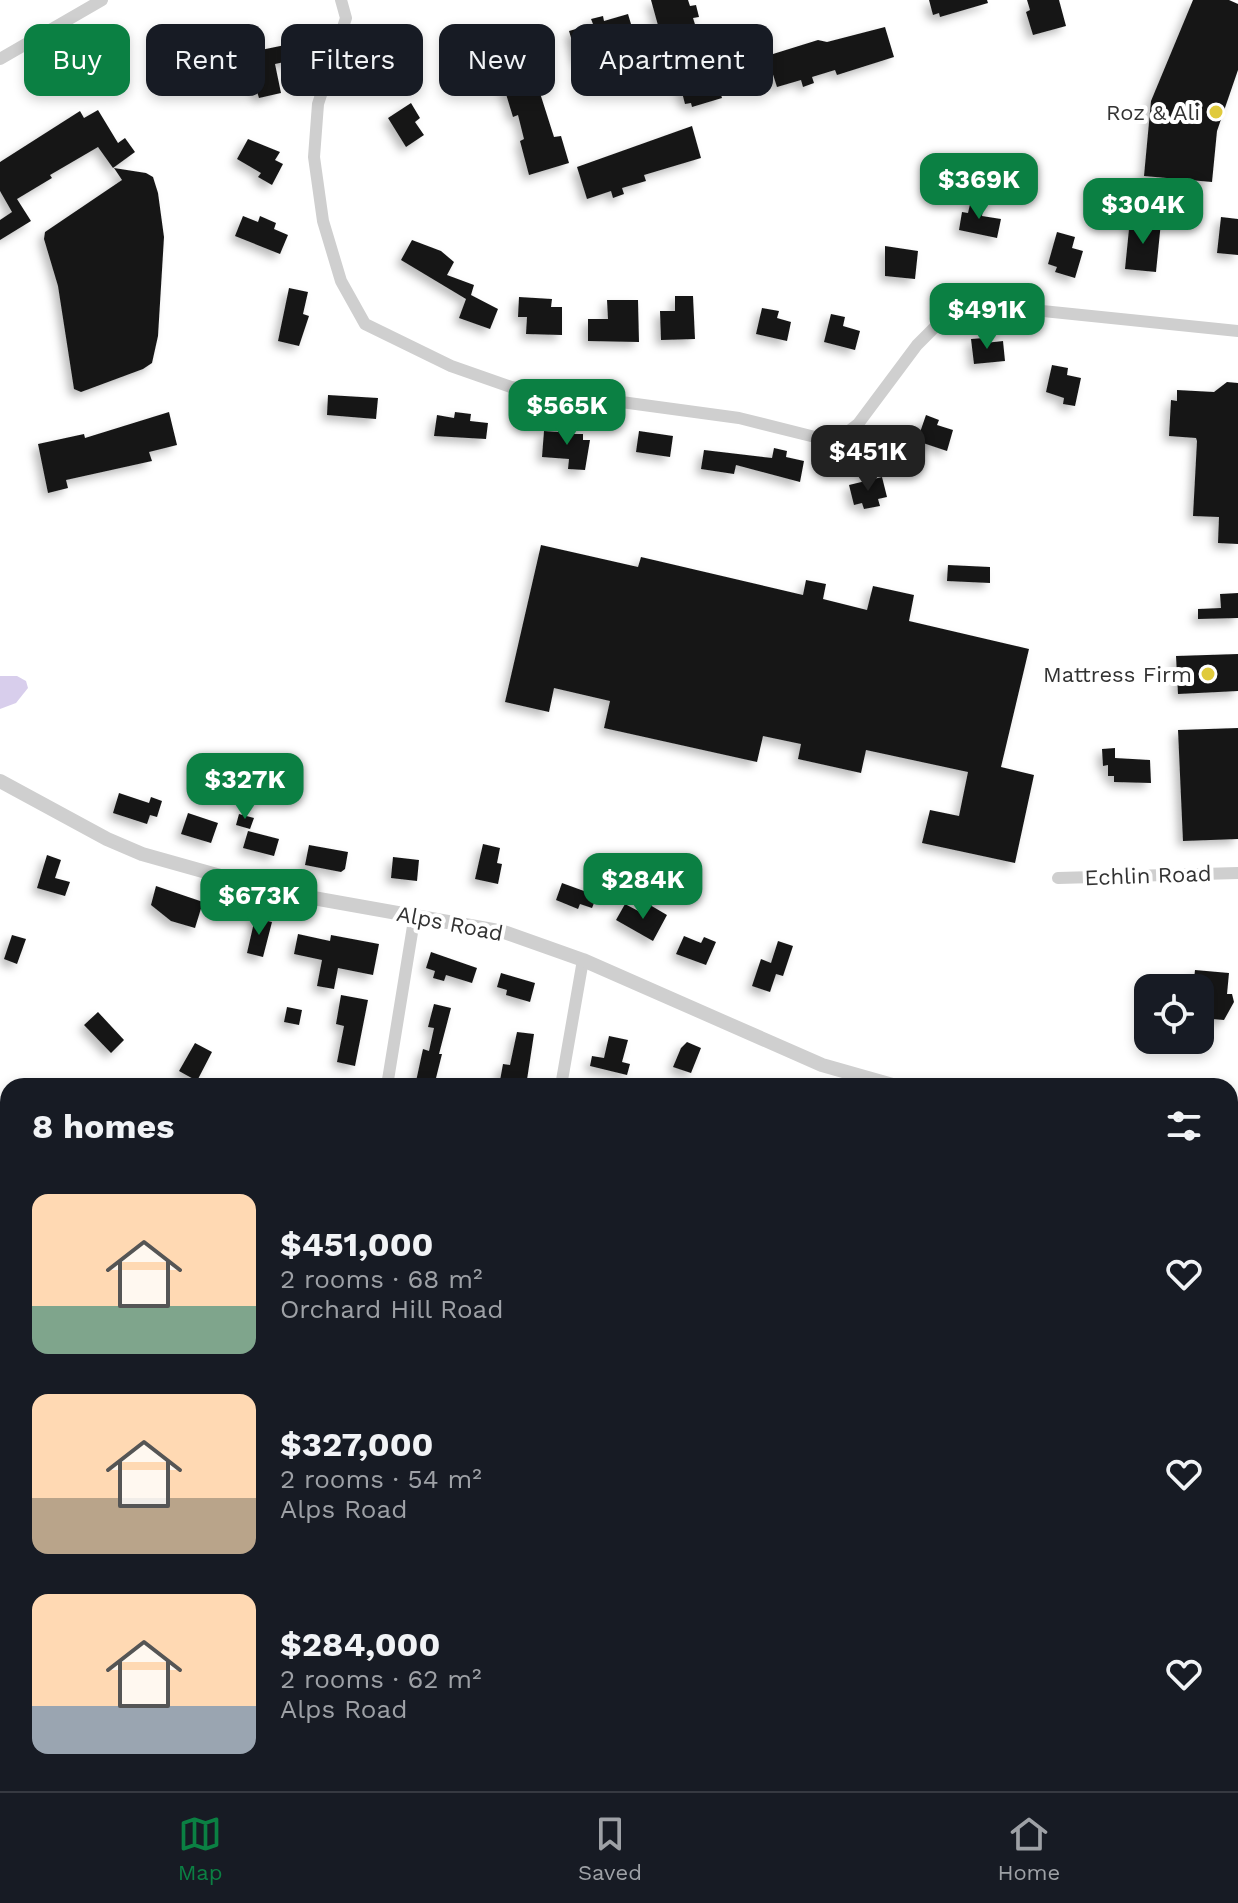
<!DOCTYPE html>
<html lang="en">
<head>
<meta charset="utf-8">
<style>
	:root { --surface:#171b24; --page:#20242c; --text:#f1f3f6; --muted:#9ea1a6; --line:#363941; --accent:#0b8043 }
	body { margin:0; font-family:"Work Sans",sans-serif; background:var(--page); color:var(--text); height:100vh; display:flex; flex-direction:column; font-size:30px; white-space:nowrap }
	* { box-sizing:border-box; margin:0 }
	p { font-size:26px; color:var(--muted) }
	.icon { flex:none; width:44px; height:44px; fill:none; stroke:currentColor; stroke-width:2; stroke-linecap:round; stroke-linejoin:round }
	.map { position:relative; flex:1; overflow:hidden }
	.sheet { position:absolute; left:0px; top:1078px; width:1238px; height:714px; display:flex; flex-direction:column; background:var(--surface); border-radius:24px 24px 0 0; box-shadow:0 4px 12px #0003 }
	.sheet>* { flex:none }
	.top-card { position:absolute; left:24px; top:24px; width:800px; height:72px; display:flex; gap:16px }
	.tools { position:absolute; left:1134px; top:974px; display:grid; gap:16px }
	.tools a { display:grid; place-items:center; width:80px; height:80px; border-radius:16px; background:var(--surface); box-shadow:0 4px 12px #0003; font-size:40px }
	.price { position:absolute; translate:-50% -68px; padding:0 18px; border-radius:16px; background:var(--accent); color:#fff; font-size:26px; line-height:52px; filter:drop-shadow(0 2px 4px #0008) }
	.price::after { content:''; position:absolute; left:50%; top:48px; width:24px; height:18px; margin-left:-12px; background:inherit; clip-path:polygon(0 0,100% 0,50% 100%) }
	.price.current { background:#222; color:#fff }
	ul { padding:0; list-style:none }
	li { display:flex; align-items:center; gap:24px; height:200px; padding:0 32px }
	li span { display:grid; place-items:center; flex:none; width:224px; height:160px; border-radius:16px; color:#555 }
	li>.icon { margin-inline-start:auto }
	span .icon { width:96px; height:96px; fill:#fffc; stroke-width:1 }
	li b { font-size:34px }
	h2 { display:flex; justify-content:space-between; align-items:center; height:96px; padding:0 32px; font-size:34px }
	.pill { padding:0 28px; border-radius:16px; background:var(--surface); box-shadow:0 4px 12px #0003; font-size:28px; line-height:72px }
	.pill.current { background:var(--accent); color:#fff }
	.menu { display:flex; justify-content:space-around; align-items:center; height:112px; border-top:2px solid var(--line); background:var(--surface); font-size:22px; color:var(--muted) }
	.menu a { display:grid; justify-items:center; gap:4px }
	.menu .current { color:var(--accent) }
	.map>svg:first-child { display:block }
</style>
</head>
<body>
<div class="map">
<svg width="1238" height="1791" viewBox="0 0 1238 1791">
	<defs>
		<filter id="shadow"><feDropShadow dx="-5" dy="5" stdDeviation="4" flood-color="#0004"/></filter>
	</defs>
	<rect width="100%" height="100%" fill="#fff"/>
	<path fill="#d8ceec" d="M0 676H17L26 681 28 688 16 703 0 709Z"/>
	<path fill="#191919" filter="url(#shadow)" d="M651 0H688L690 6 696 5 699 17 693 18 700 40 705 39 712 64 718 62 721 74 715 75 722 98 692 107 691 103 685 104 671 50 669 45 664 47Z
		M929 0H987L988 3 940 17 939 13 933 15Z
		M1027 0H1059L1066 26 1033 35 1026 12 1030 10Z
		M1193 0H1229L1238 4V70L1217 131 1212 182 1144 176 1151 101Z
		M628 14 637 44 629 46 631 52 587 64 585 59 578 61 569 31 593 24 591 19 603 16 604 21Z
		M885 27 894 57 837 75 835 70 812 77 814 83 803 87 801 80 777 87 768 59 773 54 818 40 827 42Z
		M290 44 294 60 275 64 281 93 259 98 246 57 256 55V51Z
		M526 49 554 137 561 136 569 163 529 175 520 141 524 139 518 115 513 117 495 58Z
		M411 103 420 118 415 122 424 135 406 147 388 118Z
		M98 110 118 143 125 138 135 152 113 168 98 147 50 175 52 178 17 199 31 221 0 240V220L12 212 0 191V162L80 111 84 118Z
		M692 126 701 158 644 175 646 181 622 188 624 194 613 198 611 191 587 199 577 167Z
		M248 139 280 152 275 160 283 164 272 185 258 177 261 173 237 159Z
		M114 168 146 173 153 177 158 193 164 237 158 336 152 363 143 369 81 392 74 389 58 286 44 239 45 232 122 180Z
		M971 200 984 203 982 216 1001 219 997 238 959 230 962 212 968 213Z
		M243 216 258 222 260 216 276 223 274 229 288 235 280 254 235 236Z
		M1221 217 1238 219V255L1217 253Z
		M1130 219 1161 222 1156 272 1125 269Z
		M1057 232 1075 237 1072 248 1083 251 1075 278 1055 272 1057 267 1048 264Z
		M412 240 441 251 454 262 447 275 474 285 471 295 498 309 490 329 459 318 466 299 401 260Z
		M885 246 918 251 915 279 885 276Z
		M289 288 308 292 303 314 309 316 299 346 278 341Z
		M675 296H693L695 339 661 340 660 311H675Z
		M519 297 552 299 551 307H562V335L526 334 527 317H518Z
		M607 300H638L639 342 588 341V319H608Z
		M762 308 779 311 777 318 791 322 787 341 756 334Z
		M831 314 845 317 843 326 860 331 855 350 824 342Z
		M984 338 985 343 1003 341 1005 361 974 364 971 339Z
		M1052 365 1068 368 1067 375 1081 378 1075 406 1063 404 1064 398 1046 392Z
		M1227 382 1238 383V544L1218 543 1219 517 1193 516 1197 441 1196 438 1169 436 1171 400 1177 401V390L1214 392Z
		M328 395 378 398 376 419 327 415Z
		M169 412 177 445 149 452 152 461 66 480 68 488 48 493 38 444 84 434 85 438Z
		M455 412 471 414 470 421 488 423 486 439 434 436 437 415 454 418Z
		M926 415 939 420 937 425 953 430 947 451 917 441Z
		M559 424H572V434H583V440H590L585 470 568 469 569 459 542 457 544 431 558 432Z
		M639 431 673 436 670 457 636 452Z
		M774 448 787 451 786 457 804 461 800 482 736 465 734 474 701 469 704 450 772 458Z
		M882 477 887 497 878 499 880 506 864 509 862 503 854 505 849 485Z
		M541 545 638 567 641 557 803 595 806 580 826 584 823 599 867 610 873 586 914 595 909 621 1029 649 1001 767 1034 775 1015 863 922 843 930 810 959 816 968 772 866 750 861 773 798 759 801 744 763 736 757 762 604 728 610 701 554 688 549 712 505 702Z
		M948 565 990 567V583L947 581Z
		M1238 593V618L1198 619V609L1221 608 1220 594Z
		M1238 654V691L1178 694 1176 656Z
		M1238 728V839L1183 841 1178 730Z
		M1115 748V758L1150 760 1151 783 1114 782V776H1108V765L1103 766 1102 749Z
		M119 793 149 803 151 797 162 801 157 817 150 815 147 824 113 813Z
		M188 813 218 823 211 843 181 834Z
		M239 814 254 818 250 829 236 825Z
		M248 831 279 839 274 856 243 848Z
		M483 844 500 848 497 863 502 864 498 884 475 879Z
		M309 845 348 852 345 869 341 872 305 865Z
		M47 855 61 860 55 878 70 882 65 896 37 888Z
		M393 857 419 860 417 881 391 878Z
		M562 883 584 891 586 886 599 891 592 908 580 904 578 909 556 900Z
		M156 886 203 902 195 928 171 921 151 905Z
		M625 904 644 914 650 905 667 915 653 941 616 920Z
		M255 918 272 922 263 957 247 953Z
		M298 934 330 941 331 935 379 944 373 975 338 968 334 989 317 986 322 960 294 954Z
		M12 935 26 939 17 964 4 959Z
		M684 936 701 943 704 937 716 942 706 965 676 954Z
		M778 941 793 946 783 976 776 974 770 992 752 986 761 959 771 963Z
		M431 952 477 968 472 983 446 975 444 981 433 978 435 971 426 968Z
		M1195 970 1229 973 1227 994H1232L1234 1002 1224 1020 1200 1018V988H1193Z
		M501 973 535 983 530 1002 506 995 507 990 497 987Z
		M341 995 368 1000 355 1066 337 1062 344 1026 336 1024Z
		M434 1004 451 1008 439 1054H442L434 1086H415L423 1049 429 1051 434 1028 428 1027Z
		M287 1007 302 1010 299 1025 284 1022Z
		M98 1012 124 1040 111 1053 84 1025Z
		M517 1032 534 1034 526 1086H499L503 1064 510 1065Z
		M609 1036 628 1040 622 1062 630 1064 627 1075 590 1066 592 1056 604 1058Z
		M687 1042 701 1048 691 1073 673 1067 681 1048Z
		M195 1043 212 1052 197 1081 179 1071Z"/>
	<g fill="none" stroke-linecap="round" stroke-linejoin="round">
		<path stroke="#c9c9c9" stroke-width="3" stroke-dasharray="4 4" stroke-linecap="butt" d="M853 1791 869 1784"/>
		<path stroke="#cfcfcf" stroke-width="6" d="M1230 1210H1238
			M1230 1229H1238"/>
		<path stroke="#cfcfcf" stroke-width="12" d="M341 0 346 18 318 104 314 157 323 221 341 281 365 324 451 366 511 387 739 418 815 437 845 434 858 424 917 345 934 328 966 311 1014 308 1238 331
			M0 59 102 0
			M1058 878 1238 873
			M387 1086 415 914
			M561 1086 583 960
			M0 1151 8 1161
			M0 1341 8 1334
			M47 1784 50 1791
			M957 1784 959 1791
			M345 1791 347 1784"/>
		<path stroke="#cfcfcf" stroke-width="14" d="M0 781 107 839 142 854 274 891 504 932 583 960 822 1065 896 1086
			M1230 1111 1238 1112"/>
		<path stroke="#bcbcbc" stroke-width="16" d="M1230 1640 1238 1636
			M0 1716H8
			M589 1784 605 1791
			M921 1791 933 1784"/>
	</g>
	<g fill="#e0ca3c" stroke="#fff" stroke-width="3">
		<circle cx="1216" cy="112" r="8"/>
		<circle cx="1208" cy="674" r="8"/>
	</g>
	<g text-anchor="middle" stroke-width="8" stroke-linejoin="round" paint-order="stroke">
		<g font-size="22" fill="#323232" stroke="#fff" text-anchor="end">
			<text x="1200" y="120">Roz &amp; Ali</text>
			<text x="1192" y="682">Mattress Firm</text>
		</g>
		<g font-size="22" fill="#323232" stroke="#fff">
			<text transform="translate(1148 875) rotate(-2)" y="8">Echlin Road</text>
			<text transform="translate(450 923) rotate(11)" y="8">Alps Road</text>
		</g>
	</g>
</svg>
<div class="tools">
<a><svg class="icon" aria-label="locate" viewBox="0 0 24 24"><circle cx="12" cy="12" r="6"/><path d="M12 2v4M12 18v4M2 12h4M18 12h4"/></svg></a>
</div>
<b class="price" style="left:979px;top:221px">$369K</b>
<b class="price" style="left:1143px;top:246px">$304K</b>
<b class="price" style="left:987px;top:351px">$491K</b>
<b class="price" style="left:567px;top:447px">$565K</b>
<b class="price current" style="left:868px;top:493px">$451K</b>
<b class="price" style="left:245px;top:821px">$327K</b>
<b class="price" style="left:643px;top:921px">$284K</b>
<b class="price" style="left:259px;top:937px">$673K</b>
<div class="top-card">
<a class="pill current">Buy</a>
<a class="pill">Rent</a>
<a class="pill">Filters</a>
<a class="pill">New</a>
<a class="pill">Apartment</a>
</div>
<section class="sheet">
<h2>8 homes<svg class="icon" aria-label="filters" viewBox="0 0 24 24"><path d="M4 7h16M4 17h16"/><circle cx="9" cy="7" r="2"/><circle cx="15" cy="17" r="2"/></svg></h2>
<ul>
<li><span style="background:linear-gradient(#ffd9b3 70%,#7fa58c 0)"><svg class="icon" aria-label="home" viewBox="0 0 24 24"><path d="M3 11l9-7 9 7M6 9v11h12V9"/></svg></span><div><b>$451,000</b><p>2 rooms · 68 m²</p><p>Orchard Hill Road</p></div><svg class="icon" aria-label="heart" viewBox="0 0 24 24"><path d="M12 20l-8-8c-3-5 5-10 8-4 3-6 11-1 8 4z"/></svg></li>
<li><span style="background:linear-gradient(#ffd9b3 65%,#b9a48a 0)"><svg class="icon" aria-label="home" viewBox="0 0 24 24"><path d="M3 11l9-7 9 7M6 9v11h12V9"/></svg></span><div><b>$327,000</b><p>2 rooms · 54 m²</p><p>Alps Road</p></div><svg class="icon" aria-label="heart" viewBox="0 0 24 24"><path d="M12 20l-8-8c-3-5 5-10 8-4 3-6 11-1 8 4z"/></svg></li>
<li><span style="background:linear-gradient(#ffd9b3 70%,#9aa5b1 0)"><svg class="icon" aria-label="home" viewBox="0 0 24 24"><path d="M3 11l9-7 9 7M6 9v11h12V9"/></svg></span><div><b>$284,000</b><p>2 rooms · 62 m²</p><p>Alps Road</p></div><svg class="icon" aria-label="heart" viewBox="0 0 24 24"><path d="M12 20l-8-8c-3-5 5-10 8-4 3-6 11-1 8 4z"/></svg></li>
</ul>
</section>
</div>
<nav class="menu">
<a class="current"><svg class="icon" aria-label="map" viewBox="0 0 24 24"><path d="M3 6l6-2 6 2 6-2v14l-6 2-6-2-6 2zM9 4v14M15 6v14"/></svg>Map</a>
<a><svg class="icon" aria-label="saved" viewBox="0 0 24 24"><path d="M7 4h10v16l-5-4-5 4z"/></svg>Saved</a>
<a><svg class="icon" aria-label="home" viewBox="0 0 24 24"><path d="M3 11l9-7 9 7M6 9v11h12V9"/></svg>Home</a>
</nav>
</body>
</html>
